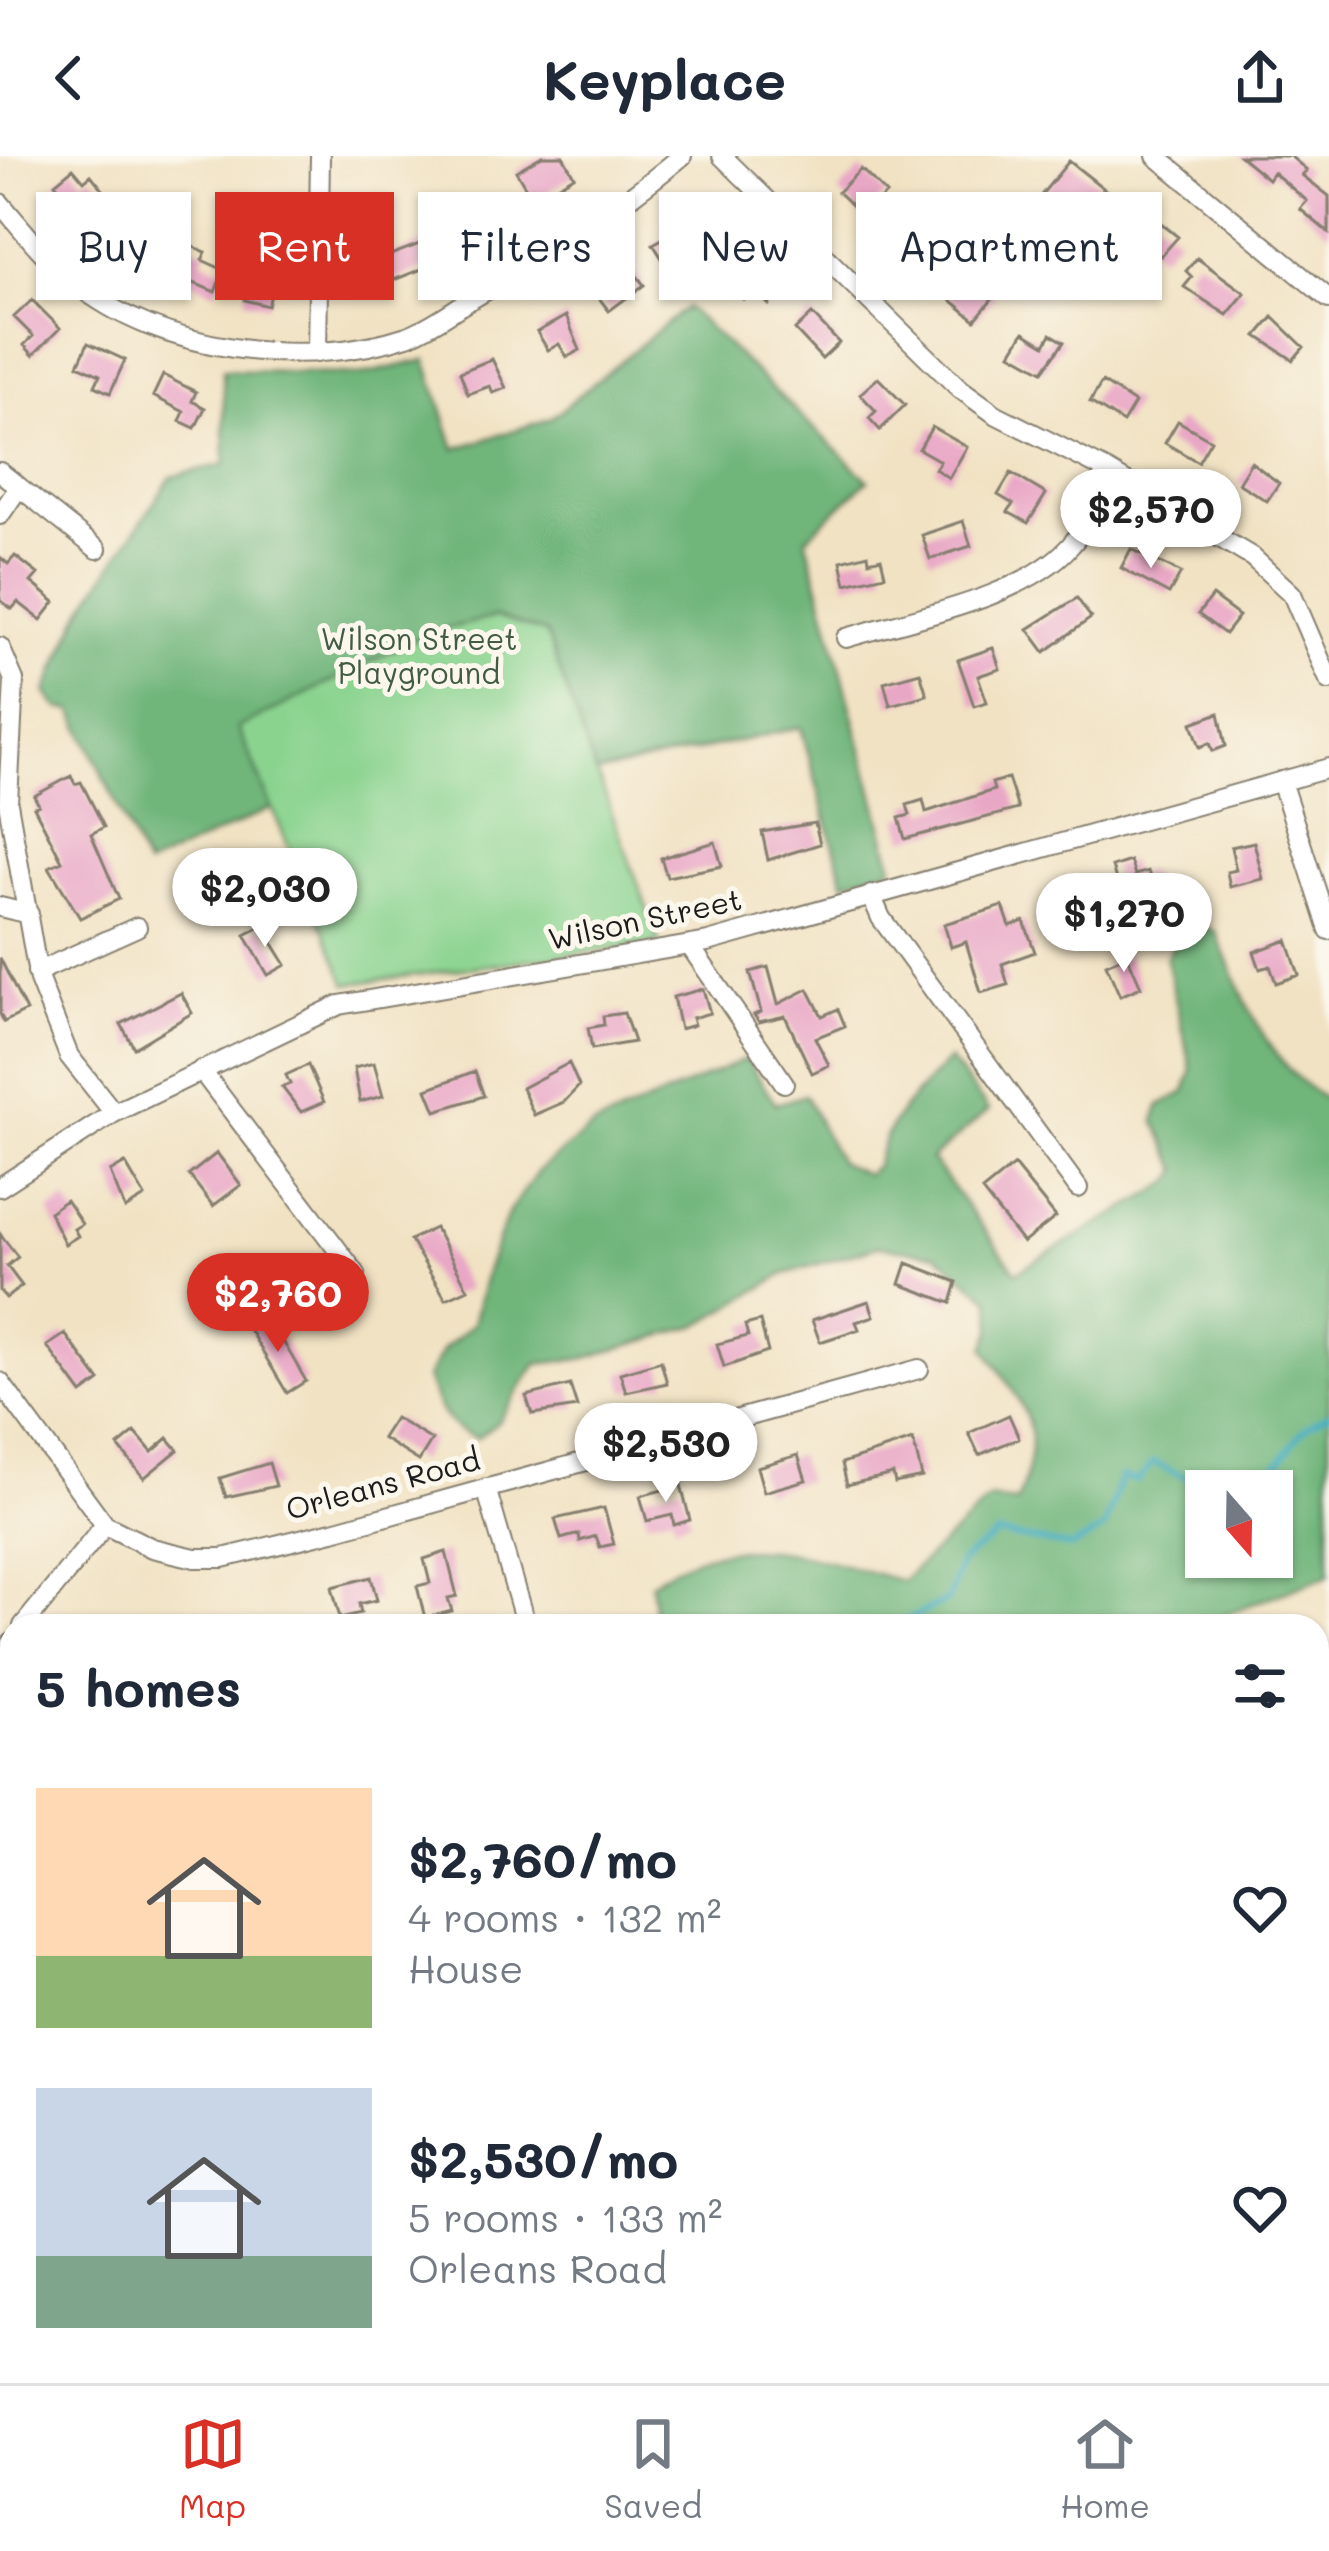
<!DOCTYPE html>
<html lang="en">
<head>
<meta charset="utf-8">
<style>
	:root { --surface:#fff; --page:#f2f2f3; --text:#1f2937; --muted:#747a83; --line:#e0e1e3; --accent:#d93025 }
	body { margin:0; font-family:Mali,sans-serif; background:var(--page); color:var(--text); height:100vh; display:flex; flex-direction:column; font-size:45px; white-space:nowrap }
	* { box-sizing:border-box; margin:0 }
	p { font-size:39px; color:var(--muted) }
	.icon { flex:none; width:66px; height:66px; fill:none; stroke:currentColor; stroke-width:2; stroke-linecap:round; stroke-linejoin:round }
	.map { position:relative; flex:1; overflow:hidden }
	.details { position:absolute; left:0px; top:1458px; width:1329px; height:771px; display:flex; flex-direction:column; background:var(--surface); border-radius:36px 36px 0 0; box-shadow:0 3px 9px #0004 }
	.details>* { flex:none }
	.banner { position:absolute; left:36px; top:36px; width:1257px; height:108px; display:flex; gap:24px }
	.needle { width:78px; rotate:160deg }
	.controls { position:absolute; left:1185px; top:1314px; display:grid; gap:24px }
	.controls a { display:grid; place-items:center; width:108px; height:108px; border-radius:0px; background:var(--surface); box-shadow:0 3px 9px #0004; font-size:60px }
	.price { position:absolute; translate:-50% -102px; padding:0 27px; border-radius:42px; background:#fff; color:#222; font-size:39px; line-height:78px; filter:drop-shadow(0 3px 6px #0008) }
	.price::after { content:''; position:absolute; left:50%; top:72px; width:36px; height:27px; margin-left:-18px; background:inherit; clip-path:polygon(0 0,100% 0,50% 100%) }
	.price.on { background:var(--accent); color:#fff }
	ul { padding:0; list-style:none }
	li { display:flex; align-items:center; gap:36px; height:300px; padding:0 36px }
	li span { display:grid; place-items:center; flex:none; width:336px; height:240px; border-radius:0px; color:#555 }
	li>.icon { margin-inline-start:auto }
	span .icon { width:144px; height:144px; fill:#fffc; stroke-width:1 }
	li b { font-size:51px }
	h2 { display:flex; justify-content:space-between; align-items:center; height:144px; padding:0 36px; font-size:51px }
	.chip { padding:0 42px; border-radius:0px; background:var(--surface); box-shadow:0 3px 9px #0004; font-size:42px; line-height:108px }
	.chip.on { background:var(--accent); color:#fff }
	header { display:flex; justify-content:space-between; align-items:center; height:156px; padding:0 36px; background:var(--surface); font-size:54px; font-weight:800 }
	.tabs { display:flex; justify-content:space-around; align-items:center; height:168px; border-top:3px solid var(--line); background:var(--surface); font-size:33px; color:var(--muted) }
	.tabs a { display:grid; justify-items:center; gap:6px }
	.tabs .on { color:var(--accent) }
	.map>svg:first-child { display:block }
</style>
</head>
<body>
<header><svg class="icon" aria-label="back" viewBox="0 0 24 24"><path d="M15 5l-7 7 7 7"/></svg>Keyplace<svg class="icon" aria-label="share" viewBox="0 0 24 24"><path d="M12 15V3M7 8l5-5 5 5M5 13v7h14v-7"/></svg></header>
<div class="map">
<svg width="1329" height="2227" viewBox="0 0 1329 2227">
	<rect width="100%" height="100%" fill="#fbf7ec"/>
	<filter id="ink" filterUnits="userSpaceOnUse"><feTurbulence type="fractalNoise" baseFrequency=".00833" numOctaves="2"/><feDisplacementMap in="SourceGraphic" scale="24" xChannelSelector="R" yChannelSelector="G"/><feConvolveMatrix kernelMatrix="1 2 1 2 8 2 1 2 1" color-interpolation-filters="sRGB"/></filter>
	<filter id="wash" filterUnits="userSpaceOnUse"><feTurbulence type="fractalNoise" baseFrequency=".004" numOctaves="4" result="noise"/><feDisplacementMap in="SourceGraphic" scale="48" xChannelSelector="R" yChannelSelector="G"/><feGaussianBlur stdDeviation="2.7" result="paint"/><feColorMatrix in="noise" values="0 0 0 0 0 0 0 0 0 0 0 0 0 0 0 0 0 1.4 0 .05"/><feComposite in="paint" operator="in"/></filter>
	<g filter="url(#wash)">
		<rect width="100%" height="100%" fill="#f1e2c3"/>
		<path fill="#8ad38f" stroke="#537856" stroke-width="3" d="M687 151 868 324 806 382 893 711 844 726 801 571 597 617 660 787 347 828 272 652 146 711 54 515 83 453 225 308 223 214 361 219 426 204 455 293 550 263Z"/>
		<path fill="#6fb57a" stroke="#46684b" stroke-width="3" fill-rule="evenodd" d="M687 151 868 324 806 382 893 711 844 726 801 571 596 617 546 477 495 461 428 477 238 572 272 652 146 711 73 555 58 552 46 536 83 453 171 321 225 308 223 214 361 219 426 204 455 293 550 263Z
			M1205 771 1216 776C1243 839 1266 911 1329 945V1419L1194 1470H655L651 1427C730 1366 816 1402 902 1425L990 1343 1017 1347C1046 1270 1027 1257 985 1192L992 1174 991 1144 937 1098 878 1090 785 1118 699 1169 582 1203 537 1208 497 1267 477 1282C446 1274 438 1250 427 1222L443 1194 473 1168 486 1115 509 1056 539 1014 593 971 746 903 776 948 805 939 839 1006 866 1018 876 1010C886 964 917 936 949 904L989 954 931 1003 1016 1116 1171 1026 1179 1014 1155 965 1159 950 1185 936 1192 915 1166 803 1173 790ZM1206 1335H1272V1401H1206Z
			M67 2217H598L603 2227H60Z"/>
		<path fill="#3ba9ba" stroke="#2c626b" stroke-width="3" d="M12 1906V2159L0 2158V1911Z"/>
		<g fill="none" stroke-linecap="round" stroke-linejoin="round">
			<path stroke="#3ba9ba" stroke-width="6" d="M895 1470 948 1444 961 1405 997 1378 1072 1391 1105 1372 1121 1321 1138 1325 1153 1306C1194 1328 1247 1346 1282 1302 1301 1278 1299 1272 1329 1258
				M816 2217 817 2227"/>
		</g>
		<g id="blocks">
			<path fill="#e9a7c6" d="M542 0H563L574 20 533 44 516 15Z
				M1240 0H1290L1307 14 1302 19 1329 40V77L1300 53 1307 45 1273 16 1268 23Z
				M1069 5 1112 39 1093 63 1065 40 1057 50 1042 38Z
				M73 12 84 25 91 19 104 35 80 56 55 27Z
				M861 13 886 38 863 61 838 36Z
				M490 42 503 63 472 84 458 62Z
				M1140 50 1178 81 1161 100 1124 69Z
				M119 60 154 91 143 107 103 81Z
				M704 60 717 80 667 110 653 88Z
				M906 67 931 90 916 106 891 83Z
				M422 87 427 111 386 127 377 104Z
				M187 88 206 96 202 104 224 114 215 136 177 120 180 111 170 106 175 93 184 97Z
				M1197 102 1245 137 1227 159 1184 131 1192 121 1186 115Z
				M249 103 278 111 268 150 245 144Z
				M759 104 786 131 769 149 752 133 743 143 732 132Z
				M627 107 644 129 609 155 595 137 598 129Z
				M961 122 975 134 981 126 996 139 975 164 946 140Z
				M32 144 60 172 33 199 24 189 33 180 14 161Z
				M812 158 839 187 822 203 795 174Z
				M566 160 580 194 567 201 559 188 548 194 537 176Z
				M1273 161 1304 191 1293 204 1257 180Z
				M1024 176 1045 189 1051 178 1064 186 1043 215 1011 197Z
				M88 187 125 204 110 237 95 230 100 219 78 209Z
				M492 203 506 232 493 237 490 230 468 238 460 216Z
				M163 219 196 236 192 245 205 252 195 272 180 265 184 256 153 240Z
				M878 222 905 249 880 274 869 262 876 255 860 238Z
				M1102 226 1135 247 1123 267 1090 246Z
				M1178 265 1211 284 1198 306 1165 287Z
				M932 271 967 291 949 322 935 313 940 305 919 293Z
				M1251 306 1279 327 1267 345 1238 327Z
				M1011 317 1046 338 1028 367 1008 356 1013 348 998 339Z
				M963 365 971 390 930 403 922 379Z
				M1131 393 1181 417 1169 438 1121 412Z
				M868 398 869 405 881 402 885 419 846 428 841 405Z
				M15 400 38 418 31 426 55 446 41 464 18 446 12 453 0 444V401L8 408Z
				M1212 440 1239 460 1225 478 1198 458Z
				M1077 442 1091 462 1045 496 1028 473Z
				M993 492 1000 513 978 520 987 546 974 550 958 504Z
				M920 516 927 539 890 549 884 526Z
				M1219 557 1226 590 1213 595 1210 587 1200 591 1192 567Z
				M71 620 75 628 81 626 104 671 91 678 119 743 80 762 49 711 62 705 34 651 39 649 34 640Z
				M1008 622 1018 653 905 683 899 662 910 659 907 649 923 644 926 656 994 634 992 627Z
				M815 667 820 688 768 704 762 676Z
				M715 686 722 710 667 721 661 702Z
				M1254 686 1263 723 1230 731 1227 716 1236 714 1231 691Z
				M1130 705 1135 719 1148 715 1154 733 1122 743 1112 711Z
				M1003 750 1010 770 1024 765 1035 796 1002 808 1008 829 981 837 966 786 951 791 944 768Z
				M262 770 286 809 268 819 245 779Z
				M1287 784 1299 819 1276 827 1270 810 1260 813 1254 796Z
				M1127 799 1141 831 1120 840 1106 808Z
				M0 802 26 855 4 866 0 858Z
				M768 811 778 848 808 833 822 860 838 853 845 870 815 882 829 909 812 917 785 860 759 866 754 859 761 856 750 816Z
				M703 833 710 857 692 862 694 869 680 873 673 841Z
				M181 837 192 857 134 892 121 868Z
				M624 857 634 886 592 893 588 872 604 869 603 860Z
				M374 907 383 940 360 946 354 912Z
				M569 907 579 930 564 946 534 959 522 932Z
				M308 909 324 946 301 956 282 931 290 928 286 919Z
				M475 915 484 940 436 955 427 933Z
				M217 997 241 1029 213 1050 189 1019Z
				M125 1007 145 1041 125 1053 110 1016Z
				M1014 1009 1056 1061 1023 1087 982 1035Z
				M66 1044 82 1068 74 1073 78 1080 65 1088 49 1056Z
				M435 1072 468 1133 446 1143 410 1084Z
				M0 1078 18 1101 7 1110 22 1130 6 1142 0 1135Z
				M907 1107 957 1126 951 1147 900 1128Z
				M869 1145 874 1160 856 1166 859 1173 820 1186 812 1164Z
				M269 1161 306 1225 287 1237 249 1173Z
				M760 1165 768 1196 724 1211 717 1188 748 1180 745 1169Z
				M65 1178 100 1225 82 1238 47 1190Z
				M661 1205 667 1227 626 1236 620 1217Z
				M570 1229 577 1251 532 1258 526 1240Z
				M1009 1259 1019 1282 979 1299 969 1277Z
				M395 1262 432 1284 419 1305 382 1282Z
				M135 1276 152 1296 168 1282 178 1294 144 1322 118 1290Z
				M913 1284 922 1321 895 1327 893 1318 847 1329 842 1307Z
				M798 1299 806 1324 764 1336 757 1311Z
				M269 1307 276 1330 226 1341 220 1322Z
				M681 1329 690 1364 674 1369 672 1359 647 1365 640 1340Z
				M604 1352 614 1388 600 1391 596 1380 580 1385 579 1378 561 1383 555 1363Z
				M446 1396 457 1440 448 1442 452 1455 425 1462 417 1430 430 1427 424 1403Z
				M371 1421 377 1444 359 1448 361 1457 340 1462 332 1431Z"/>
		</g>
	</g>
	<g filter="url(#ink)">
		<use href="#blocks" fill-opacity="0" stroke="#867f70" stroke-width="3"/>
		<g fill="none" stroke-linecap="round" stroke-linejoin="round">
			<g stroke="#867f70" stroke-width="22">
				<path id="minor" d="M722 0 959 232 995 258 1106 314 1252 401 1292 438 1329 524
					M1156 0 1329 143
					M0 47C24 75 46 104 75 127 159 196 305 214 407 180 429 172 450 156 470 144 543 102 618 54 682 0
					M317 197 320 0
					M0 316 19 331 0 359
					M19 331 97 393
					M846 482C912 462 1024 442 1070 390 1089 370 1096 339 1106 314
					M0 491 14 524 8 647 39 824 69 900 114 957
					M1281 625 1329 774
					M871 739 881 762 1078 1032
					M0 751 29 758
					M690 790 784 927
					M37 816 137 771
					M201 914 356 1118 351 1157
					M0 1031 114 957 339 849 708 786 1329 612
					M0 1226 105 1369 152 1392 195 1402H223L333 1375 919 1213
					M486 1332 526 1470
					M23 1470 105 1369
					M0 1504 12 1487
					M1317 1667 1329 1672
					M0 1747 12 1754
					M1317 2144 1329 2133
					M1053 2217 1064 2227
					M1240 2227 1249 2217"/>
			</g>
			<g stroke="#867f70" stroke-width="26">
				<path id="major" d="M1317 1832 1329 1808
					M1006 2227 1019 2217"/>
			</g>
			<path stroke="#867f70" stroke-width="3" stroke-dasharray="9 9" stroke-linecap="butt" d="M539 2217 544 2227"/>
			<use href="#minor" stroke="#fff" stroke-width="18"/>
			<use href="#major" stroke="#fff" stroke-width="21"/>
		</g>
	</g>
	<g text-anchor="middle" stroke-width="10" stroke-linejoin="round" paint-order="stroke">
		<g font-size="30" fill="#425c44" stroke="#fbf7ec">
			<text x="419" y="494">Wilson Street<tspan x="419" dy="34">Playground</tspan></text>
		</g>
		<g font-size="30" fill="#1c1c1c" stroke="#fbf7ec">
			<text transform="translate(645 764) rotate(-12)" y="10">Wilson Street</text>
			<text transform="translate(383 1329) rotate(-15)" y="10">Orleans Road</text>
		</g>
	</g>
</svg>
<div class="controls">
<a><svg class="needle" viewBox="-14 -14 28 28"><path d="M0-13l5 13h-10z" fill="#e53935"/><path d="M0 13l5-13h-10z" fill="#747a83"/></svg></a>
</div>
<b class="price" style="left:1151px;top:415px">$2,570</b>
<b class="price" style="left:265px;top:794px">$2,030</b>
<b class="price" style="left:1124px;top:819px">$1,270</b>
<b class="price on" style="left:278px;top:1199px">$2,760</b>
<b class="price" style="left:666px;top:1349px">$2,530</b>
<div class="banner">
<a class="chip">Buy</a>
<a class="chip on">Rent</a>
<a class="chip">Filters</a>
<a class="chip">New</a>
<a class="chip">Apartment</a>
</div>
<section class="details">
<h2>5 homes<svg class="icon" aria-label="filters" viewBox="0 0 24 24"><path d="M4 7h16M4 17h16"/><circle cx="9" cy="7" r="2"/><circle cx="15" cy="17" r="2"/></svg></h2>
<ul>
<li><span style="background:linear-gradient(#ffd9b3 70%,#8fb573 0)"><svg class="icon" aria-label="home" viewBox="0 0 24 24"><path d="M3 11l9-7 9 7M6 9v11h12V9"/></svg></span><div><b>$2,760/mo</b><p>4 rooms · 132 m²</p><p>House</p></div><svg class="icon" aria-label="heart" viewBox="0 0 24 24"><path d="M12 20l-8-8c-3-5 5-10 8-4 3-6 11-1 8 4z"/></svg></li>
<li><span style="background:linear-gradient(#c9d6e8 70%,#7fa58c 0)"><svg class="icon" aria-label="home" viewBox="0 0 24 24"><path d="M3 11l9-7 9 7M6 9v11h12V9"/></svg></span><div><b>$2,530/mo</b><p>5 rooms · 133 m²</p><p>Orleans Road</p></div><svg class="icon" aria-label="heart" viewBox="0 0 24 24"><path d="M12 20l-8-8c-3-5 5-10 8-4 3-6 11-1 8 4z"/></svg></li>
</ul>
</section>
</div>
<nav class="tabs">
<a class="on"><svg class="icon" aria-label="map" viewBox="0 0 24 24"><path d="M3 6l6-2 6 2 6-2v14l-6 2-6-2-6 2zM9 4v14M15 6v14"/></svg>Map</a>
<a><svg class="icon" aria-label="saved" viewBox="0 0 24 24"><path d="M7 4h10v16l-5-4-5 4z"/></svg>Saved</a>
<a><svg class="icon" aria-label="home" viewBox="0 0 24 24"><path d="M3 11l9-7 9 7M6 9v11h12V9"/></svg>Home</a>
</nav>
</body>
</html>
